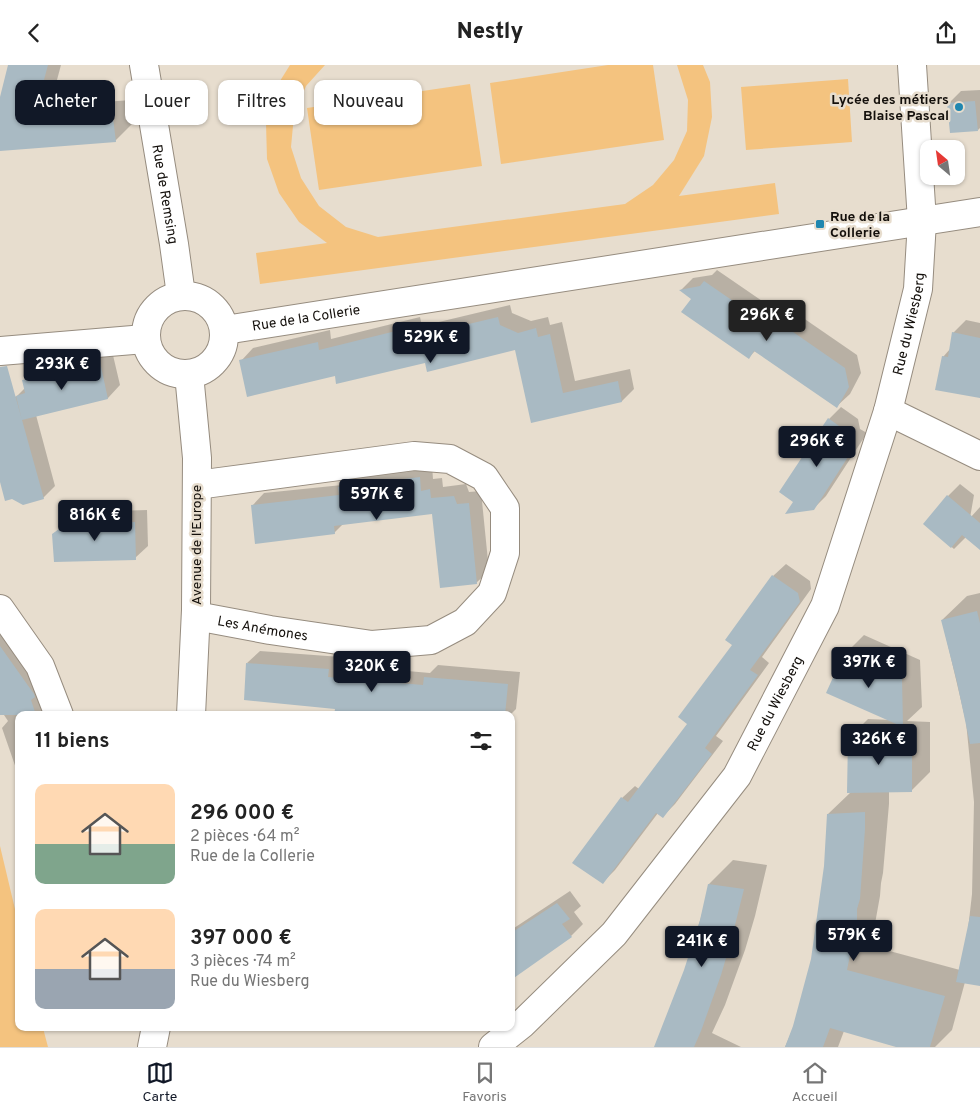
<!DOCTYPE html>
<html lang="fr">
<head>
<meta charset="utf-8">
<style>
	:root { --surface:#fff; --page:#f6f6f6; --text:#222; --muted:#767676; --line:#e0e0e0; --accent:#111827 }
	body { margin:0; font-family:Overpass,sans-serif; background:var(--page); color:var(--text); height:100vh; display:flex; flex-direction:column; font-size:19px; white-space:nowrap }
	* { box-sizing:border-box; margin:0 }
	p { font-size:16px; color:var(--muted) }
	.icon { flex:none; width:28px; height:28px; fill:none; stroke:currentColor; stroke-width:2; stroke-linecap:round; stroke-linejoin:round }
	.map { position:relative; flex:1; overflow:hidden }
	.sheet { position:absolute; left:15px; top:646px; width:500px; height:320px; display:flex; flex-direction:column; background:var(--surface); border-radius:10px; box-shadow:0 1px 4px #0004 }
	.sheet>* { flex:none }
	.top-card { position:absolute; left:15px; top:15px; width:500px; height:45px; display:flex; gap:10px }
	.needle { width:32px; rotate:331deg }
	.buttons { position:absolute; left:920px; top:75px; display:grid; gap:10px }
	.buttons a { display:grid; place-items:center; width:45px; height:45px; border-radius:10px; background:var(--surface); box-shadow:0 1px 4px #0004; font-size:25px }
	.price { position:absolute; translate:-50% -42px; padding:0 11px; border-radius:5px; background:var(--accent); color:#fff; font-size:16px; line-height:32px; filter:drop-shadow(0 1px 2px #0008) }
	.price::after { content:''; position:absolute; left:50%; top:30px; width:15px; height:11px; margin-left:-8px; background:inherit; clip-path:polygon(0 0,100% 0,50% 100%) }
	.price.on { background:#222; color:#fff }
	ul { padding:0; list-style:none }
	li { display:flex; align-items:center; gap:15px; height:125px; padding:0 20px }
	li span { display:grid; place-items:center; flex:none; width:140px; height:100px; border-radius:10px; color:#555 }
	li>.icon { margin-inline-start:auto }
	span .icon { width:60px; height:60px; fill:#fffc; stroke-width:1 }
	li b { font-size:21px }
	h2 { display:flex; justify-content:space-between; align-items:center; height:60px; padding:0 20px; font-size:21px }
	.tag { padding:0 18px; border-radius:10px; background:var(--surface); box-shadow:0 1px 4px #0004; font-size:18px; line-height:45px }
	.tag.on { background:var(--accent); color:#fff }
	header { display:flex; justify-content:space-between; align-items:center; height:65px; padding:0 20px; background:var(--surface); font-size:22px; font-weight:800 }
	.menu { display:flex; justify-content:space-around; align-items:center; height:70px; border-top:1px solid var(--line); background:var(--surface); font-size:14px; color:var(--muted) }
	.menu a { display:grid; justify-items:center; gap:2px }
	.menu .on { color:var(--accent) }
	.map>svg:first-child { display:block }
</style>
</head>
<body>
<header><svg class="icon" aria-label="back" viewBox="0 0 24 24"><path d="M15 5l-7 7 7 7"/></svg>Nestly<svg class="icon" aria-label="share" viewBox="0 0 24 24"><path d="M12 15V3M7 8l5-5 5 5M5 13v7h14v-7"/></svg></header>
<div class="map">
<svg width="980" height="982" viewBox="0 0 980 982">
	<rect width="100%" height="100%" fill="#e7ddce"/>
	<path fill="#f4c37f" d="M290 0H325L306 21 294 50 291 82 301 113 319 141 346 162 378 172 625 139 653 120 674 95 687 66 688 35 677 0H703L710 17 712 52 704 91 679 131 775 118 779 149 260 219 256 188 327 178 299 157 279 128 267 94 266 58 275 24Z
		M608 0H653L664 75 501 99 490 18Z
		M848 14 852 77 746 85 741 22Z
		M470 19 482 101 319 125 307 43Z
		M0 781 19 861V962L43 963 48 982H0Z"/>
	<path fill="#0003" d="M10 0H61L50 41 131 35 134 57 115 76 0 85V37Z
		M980 25V63L978 65 948 39 961 26Z
		M717 205 790 255 796 248 857 290 861 308 850 329 837 341 755 286 749 292 693 234 681 225 693 213 712 210Z
		M510 240 512 248 531 256 548 252 550 260 562 257 575 316 630 304 634 324 622 336 532 356 516 284 336 310 241 296 253 283 330 265 331 274 420 252 422 261Z
		M966 255 980 258V332L943 292 950 284 953 268Z
		M112 286 120 320 108 333 36 350 55 421 43 433 0 412V342L8 334 17 331 25 323 23 316 36 303Z
		M841 342 858 354 860 364 867 368 826 431 813 444 795 437 829 354Z
		M432 400 433 414 442 413 443 422 466 419 469 427 481 426 489 506 476 518 433 448 343 459 334 468 252 441 264 428 342 420 352 410Z
		M960 419 974 430 970 453 980 442V484L966 472 954 484 925 459 948 431Z
		M147 445 148 481 135 493 53 470 66 457 80 447Z
		M786 499 810 516 811 524 762 592 769 598 716 671 723 676 675 739 663 751 658 748 615 805 602 818 622 733 635 721 639 724 689 658 773 511Z
		M980 528V920L965 917 952 965 935 982H901L844 966 838 982H785L794 961 812 894 825 801 828 749 851 727 849 673 868 654 892 655 845 589 864 570 920 595 922 642 907 656 930 657V707L911 726H889V739L883 808 881 818 880 831 871 881 960 905 967 873 972 829 974 737 966 657 942 555 967 531Z
		M0 552 53 650H19V712L2 663 8 656 0 644Z
		M260 586 341 592 340 600 430 608 438 600 520 607 516 644 510 650H335L336 643 247 598Z
		M733 795 767 800 755 851 745 885 725 940 712 968 741 982H655L686 905 705 838 709 819Z
		M570 826 581 841 574 847 583 859 571 871 511 913V865Z"/>
	<path fill="#a9bac3" d="M8 0H48L32 59 113 53 116 77 0 86V32Z
		M975 36 978 66 950 68 947 38Z
		M704 216 778 267 783 260 845 303 849 322 837 343 754 286 749 294 681 247 691 234 679 225 700 221Z
		M498 252 500 260 518 268 536 263 538 272 550 269 563 328 618 316 622 337 531 358 515 285 427 307 425 298 336 319 335 311 247 332 239 295 318 277 319 285 408 263 410 273Z
		M952 267 980 273V333L935 325 942 291 948 292Z
		M100 297 108 334 22 355 16 331 25 328 22 315Z
		M7 301 44 434 23 440 12 434 5 436 0 417V302Z
		M828 353 846 366 848 376 855 381 814 445 785 449 793 437 779 427Z
		M420 412 421 426 430 424 431 433 454 431 457 439 469 438 477 519 440 523 432 449 334 461 335 469 255 479 251 440 339 430 338 422Z
		M947 430 980 458V485L962 470 951 483 923 459Z
		M135 457 136 495 54 497 52 469 66 459Z
		M772 510 798 528 800 537 750 605 758 610 705 683 712 689 663 753 656 748 603 819 572 798 621 732 628 737 687 659 678 652 732 580 725 575Z
		M977 546 980 558V678L970 679 957 617 941 555Z
		M0 581 34 629 35 632 31 635 36 650H0Z
		M844 588 902 613 903 662 826 628Z
		M246 598 329 604 328 612 423 620 424 612 508 619 505 650H334L335 644 244 635Z
		M848 673 912 675V727L847 728Z
		M865 747V764L860 834 857 844V856L847 905 945 931 930 982H896L830 963 823 982H785L793 961 811 894 824 801 827 749Z
		M708 819 744 824 731 876 721 910 701 966 694 982H654L684 905 700 855Z
		M557 838 570 854 562 859 572 872 511 915V868Z
		M970 851 980 852V921L956 917Z"/>
	<g fill="none" stroke-linecap="round" stroke-linejoin="round">
		<g stroke="#968c7f" stroke-width="30">
			<g id="street">
				<path id="s1" d="M144 0 174 179 181 230"/>
				<path d="M189 309 197 393 196 545 191 650"/>
				<path d="M888 346 980 391"/>
				<path d="M0 544 40 601 59 650"/>
				<path id="s2" d="M196 551 270 565 372 580 431 575 465 557 492 528 505 488V443L484 412 450 394 414 391 197 420"/>
				<path d="M152 982 156 962"/>
				<path id="s3" d="M493 982 522 959 614 869 737 711 825 541 888 346 918 224 922 156 912 0"/>
			</g>
		</g>
		<g stroke="#968c7f" stroke-width="30">
			<g id="secondary">
				<circle cx="185" cy="270" r="39"/>
				<path id="s4" d="M225 265 980 147"/>
				<path d="M0 286 145 274"/>
			</g>
		</g>
		<use href="#street" stroke="#fff" stroke-width="28"/>
		<use href="#secondary" stroke="#fff" stroke-width="28"/>
	</g>
	<g fill="#2087b0" stroke="#e7ddce" stroke-width="2">
		<circle cx="959" cy="42" r="5"/>
		<rect x="815" y="154" width="10" height="10" rx="2.5"/>
	</g>
	<g text-anchor="middle" stroke-width="5" stroke-linejoin="round" paint-order="stroke">
		<g font-size="14" font-weight="bold" fill="#14100c" stroke="#e7ddce" text-anchor="end">
			<text x="949" y="39">Lycée des métiers<tspan x="949" dy="16">Blaise Pascal</tspan></text>
			<text x="830" y="156" text-anchor="start">Rue de la<tspan x="830" dy="16">Collerie</tspan></text>
		</g>
		<g font-size="14" fill="#14100c" stroke="#e7ddce">
			<text dy="5" stroke="none"><textPath href="#s1" startOffset="131">Rue de Remsing</textPath></text>
			<text dy="5" stroke="none"><textPath href="#s4" startOffset="82">Rue de la Collerie</textPath></text>
			<text dy="5" stroke="none"><textPath href="#s3" startOffset="852">Rue du Wiesberg</textPath></text>
			<text transform="translate(196 480) rotate(-90)" y="5">Avenue de l'Europe</text>
			<text dy="5" stroke="none"><textPath href="#s2" startOffset="68">Les Anémones</textPath></text>
			<text dy="5" stroke="none"><textPath href="#s3" startOffset="448">Rue du Wiesberg</textPath></text>
		</g>
	</g>
</svg>
<div class="buttons">
<a><svg class="needle" viewBox="-14 -14 28 28"><path d="M0-13l5 13h-10z" fill="#e53935"/><path d="M0 13l5-13h-10z" fill="#767676"/></svg></a>
</div>
<b class="price on" style="left:767px;top:277px">296K €</b>
<b class="price" style="left:431px;top:299px">529K €</b>
<b class="price" style="left:62px;top:326px">293K €</b>
<b class="price" style="left:817px;top:403px">296K €</b>
<b class="price" style="left:377px;top:456px">597K €</b>
<b class="price" style="left:95px;top:477px">816K €</b>
<b class="price" style="left:869px;top:624px">397K €</b>
<b class="price" style="left:372px;top:628px">320K €</b>
<b class="price" style="left:879px;top:701px">326K €</b>
<b class="price" style="left:854px;top:897px">579K €</b>
<b class="price" style="left:702px;top:903px">241K €</b>
<div class="top-card">
<a class="tag on">Acheter</a>
<a class="tag">Louer</a>
<a class="tag">Filtres</a>
<a class="tag">Nouveau</a>
</div>
<section class="sheet">
<h2>11 biens<svg class="icon" aria-label="filters" viewBox="0 0 24 24"><path d="M4 7h16M4 17h16"/><circle cx="9" cy="7" r="2"/><circle cx="15" cy="17" r="2"/></svg></h2>
<ul>
<li><span style="background:linear-gradient(#ffd9b3 60%,#7fa58c 0)"><svg class="icon" aria-label="home" viewBox="0 0 24 24"><path d="M3 11l9-7 9 7M6 9v11h12V9"/></svg></span><div><b>296 000 €</b><p>2 pièces · 64 m²</p><p>Rue de la Collerie</p></div></li>
<li><span style="background:linear-gradient(#ffd9b3 60%,#9aa5b1 0)"><svg class="icon" aria-label="home" viewBox="0 0 24 24"><path d="M3 11l9-7 9 7M6 9v11h12V9"/></svg></span><div><b>397 000 €</b><p>3 pièces · 74 m²</p><p>Rue du Wiesberg</p></div></li>
</ul>
</section>
</div>
<nav class="menu">
<a class="on"><svg class="icon" aria-label="map" viewBox="0 0 24 24"><path d="M3 6l6-2 6 2 6-2v14l-6 2-6-2-6 2zM9 4v14M15 6v14"/></svg>Carte</a>
<a><svg class="icon" aria-label="saved" viewBox="0 0 24 24"><path d="M7 4h10v16l-5-4-5 4z"/></svg>Favoris</a>
<a><svg class="icon" aria-label="home" viewBox="0 0 24 24"><path d="M3 11l9-7 9 7M6 9v11h12V9"/></svg>Accueil</a>
</nav>
</body>
</html>
